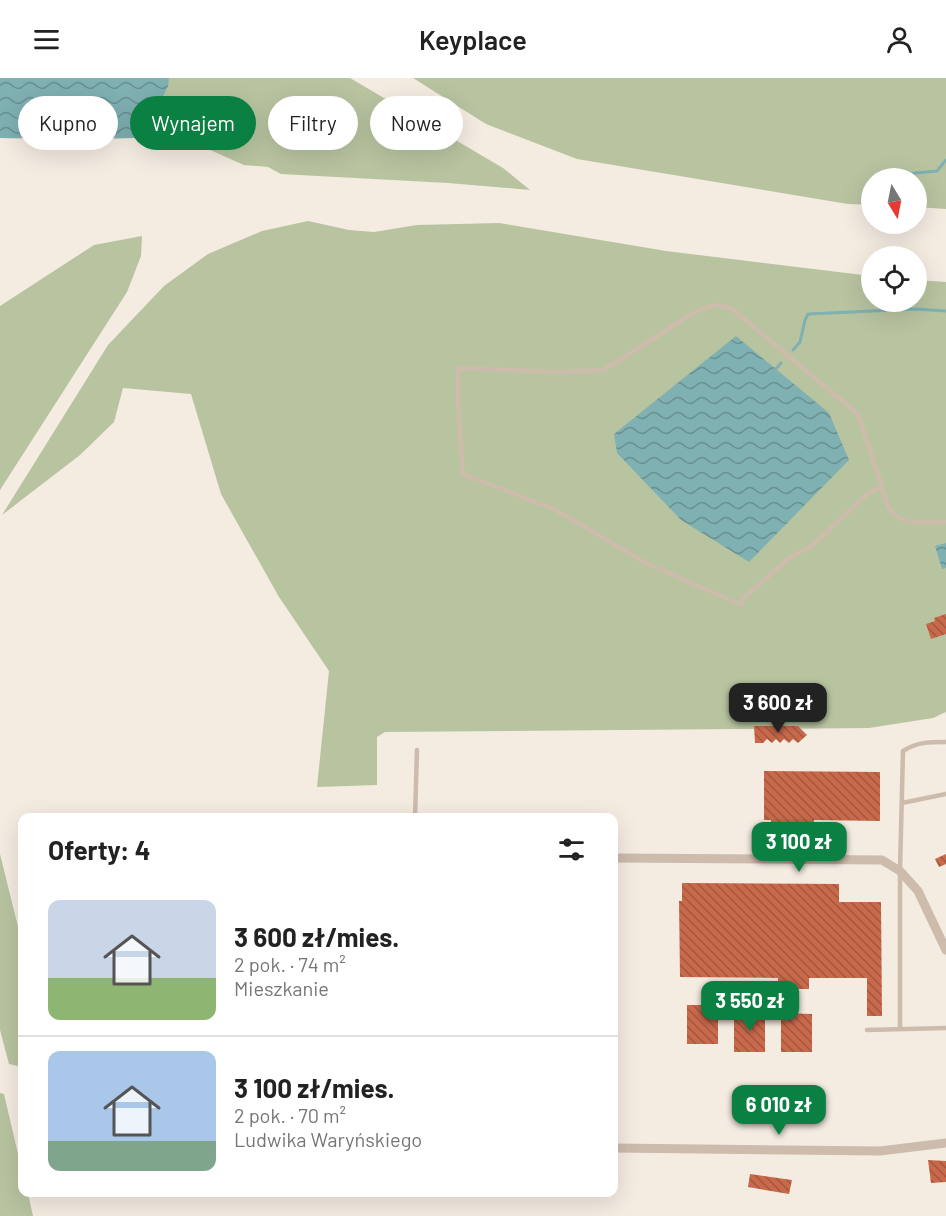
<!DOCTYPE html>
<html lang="pl">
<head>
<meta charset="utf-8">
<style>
	:root { --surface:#fff; --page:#f6f6f6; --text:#222; --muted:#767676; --line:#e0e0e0; --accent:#0b8043 }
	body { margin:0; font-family:Barlow,sans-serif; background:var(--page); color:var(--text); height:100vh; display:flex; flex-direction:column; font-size:22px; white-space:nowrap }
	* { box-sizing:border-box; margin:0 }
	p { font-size:20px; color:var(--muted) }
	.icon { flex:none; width:33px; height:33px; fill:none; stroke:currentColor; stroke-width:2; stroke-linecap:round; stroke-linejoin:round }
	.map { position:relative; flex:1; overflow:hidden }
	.panel { position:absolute; left:18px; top:735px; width:600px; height:384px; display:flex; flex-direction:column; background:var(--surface); border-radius:12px; box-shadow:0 6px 24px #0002 }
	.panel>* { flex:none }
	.hud { position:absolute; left:18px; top:18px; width:600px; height:54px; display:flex; gap:12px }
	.needle { width:39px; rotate:170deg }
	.buttons { position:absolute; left:861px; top:90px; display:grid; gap:12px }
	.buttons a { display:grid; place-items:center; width:66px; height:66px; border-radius:50%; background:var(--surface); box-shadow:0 6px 24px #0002; font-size:30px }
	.price { position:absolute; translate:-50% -51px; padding:0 14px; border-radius:12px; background:var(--accent); color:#fff; font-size:20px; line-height:39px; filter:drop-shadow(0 2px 3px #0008) }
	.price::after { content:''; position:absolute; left:50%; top:36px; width:18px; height:14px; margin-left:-9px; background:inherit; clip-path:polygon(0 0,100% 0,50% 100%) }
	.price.current { background:#222; color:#fff }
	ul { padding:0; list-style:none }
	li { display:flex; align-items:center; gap:18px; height:150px; padding:0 30px }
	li+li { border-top:2px solid var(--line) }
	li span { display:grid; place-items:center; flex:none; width:168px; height:120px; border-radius:12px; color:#555 }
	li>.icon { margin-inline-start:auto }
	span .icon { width:72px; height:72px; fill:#fffc; stroke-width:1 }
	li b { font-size:26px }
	h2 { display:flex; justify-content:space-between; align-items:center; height:72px; padding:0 30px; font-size:26px }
	.chip { padding:0 21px; border-radius:27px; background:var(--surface); box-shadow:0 6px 24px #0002; font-size:21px; line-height:54px }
	.chip.current { background:var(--accent); color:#fff }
	header { display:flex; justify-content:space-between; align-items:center; height:78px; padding:0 30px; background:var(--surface); font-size:27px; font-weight:600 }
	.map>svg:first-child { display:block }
</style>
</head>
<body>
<header><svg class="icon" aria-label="menu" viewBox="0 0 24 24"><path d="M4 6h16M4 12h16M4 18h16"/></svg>Keyplace<svg class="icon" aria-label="person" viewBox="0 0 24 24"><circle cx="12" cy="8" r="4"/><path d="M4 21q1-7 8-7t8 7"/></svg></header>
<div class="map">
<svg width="946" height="1138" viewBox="0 0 946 1138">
	<defs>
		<pattern id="water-waves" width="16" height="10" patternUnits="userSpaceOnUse" patternTransform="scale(1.5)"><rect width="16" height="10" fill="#7fb0b2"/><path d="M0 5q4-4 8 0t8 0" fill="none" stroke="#699091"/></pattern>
		<pattern id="building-back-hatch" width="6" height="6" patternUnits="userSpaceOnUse" patternTransform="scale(1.5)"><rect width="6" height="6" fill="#c8694b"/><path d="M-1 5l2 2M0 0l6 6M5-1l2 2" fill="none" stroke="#a4573f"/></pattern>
	</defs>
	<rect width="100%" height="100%" fill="#f4ebe1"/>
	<path fill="#b8c4a0" d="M0 0H350L503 90 530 112 448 105 281 96 268 89 244 87 183 60 169 63 163 56 145 53 133 60 81 61 0 60Z
		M413 0H946V131L917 129 916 100H872L871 127 848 126 577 81 486 46Z
		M308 143 349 152 374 154 417 147 499 145 666 173 871 198 872 224H916L917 202 946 204V634L933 640 869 650 385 654 377 659V707L317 709 329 593 279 519 221 416 191 316 123 310 114 344 80 377 2 437 108 267 164 208 208 176 262 153Z
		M142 158 141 178 127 214 0 412V228L94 167Z
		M0 776 22 865V989L9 986 0 952Z
		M0 1015 4 1016 22 1093V1114L28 1115 33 1138H0Z"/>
	<path fill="url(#water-waves)" d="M0 0H169L168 8 156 33 155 38 150 43 145 53 133 60 81 61 0 60Z
		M736 258 829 335 849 382 749 484 681 442 617 375 614 356Z
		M946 465V490L942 491 935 468Z"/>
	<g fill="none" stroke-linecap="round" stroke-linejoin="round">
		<path stroke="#7fb0b2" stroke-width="3" d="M903 100 915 95 937 93 946 82
			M793 272 800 264 805 242 808 236 916 231 946 233
			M776 291 781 285"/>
	</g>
	<path fill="url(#building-back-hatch)" d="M946 536V556L931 561 926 546 935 543 934 540Z
		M754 648H798L807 657 798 665 793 661 789 665 784 661 780 665 776 661 772 665 767 661 763 665H755Z
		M764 693 880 694V743L814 742 813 759 812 760 770 759 771 742H764Z
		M946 776V786L939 789 935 781Z
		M682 805 839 806V824H881L882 938H867V900H809V911H778V900L680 899 679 823H682Z
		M687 927H718V966H687Z
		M734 935H765V974H734Z
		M781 935 812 936V974H781Z
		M928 1082 946 1083V1104L931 1105Z
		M750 1096 792 1102 789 1116 748 1109Z"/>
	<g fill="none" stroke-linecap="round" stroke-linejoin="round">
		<path stroke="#cdbbac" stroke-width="4.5" d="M882 408 858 336 731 230 717 227 702 231 685 240 604 292 559 294 458 290V324L463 397 468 398 554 431 644 484 741 527 745 519 789 480 812 468 867 416 882 408C884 415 885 423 889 430 899 449 928 444 946 444
			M902 725 946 716
			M415 740 417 672
			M900 951V793L903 673C917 664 929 664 946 664
			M867 952 946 950"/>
		<path stroke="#cdbbac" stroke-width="9" d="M614 780 882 782 900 793 918 813 946 872
			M614 1070 880 1073 946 1065"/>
	</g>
</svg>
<div class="buttons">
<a><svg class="needle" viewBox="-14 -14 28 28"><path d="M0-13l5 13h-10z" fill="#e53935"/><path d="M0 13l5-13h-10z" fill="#767676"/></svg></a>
<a><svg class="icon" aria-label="locate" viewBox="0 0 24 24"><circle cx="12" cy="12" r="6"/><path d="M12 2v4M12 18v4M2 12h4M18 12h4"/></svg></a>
</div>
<b class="price current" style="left:778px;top:656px">3 600 zł</b>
<b class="price" style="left:799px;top:795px">3 100 zł</b>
<b class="price" style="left:750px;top:954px">3 550 zł</b>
<b class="price" style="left:779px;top:1058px">6 010 zł</b>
<div class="hud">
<a class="chip">Kupno</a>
<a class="chip current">Wynajem</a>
<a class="chip">Filtry</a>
<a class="chip">Nowe</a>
</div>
<section class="panel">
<h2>Oferty: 4<svg class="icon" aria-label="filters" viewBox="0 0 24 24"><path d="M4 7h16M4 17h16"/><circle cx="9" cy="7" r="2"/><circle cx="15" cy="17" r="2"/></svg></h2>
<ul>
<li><span style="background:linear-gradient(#c9d6e8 65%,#8fb573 0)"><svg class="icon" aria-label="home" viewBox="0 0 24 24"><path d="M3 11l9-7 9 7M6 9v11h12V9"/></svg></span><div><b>3 600 zł/mies.</b><p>2 pok. · 74 m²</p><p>Mieszkanie</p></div></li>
<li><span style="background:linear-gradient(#a9c7e8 75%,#7fa58c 0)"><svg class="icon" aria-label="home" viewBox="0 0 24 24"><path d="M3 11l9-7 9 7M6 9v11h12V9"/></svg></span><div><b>3 100 zł/mies.</b><p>2 pok. · 70 m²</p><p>Ludwika Waryńskiego</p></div></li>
</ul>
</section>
</div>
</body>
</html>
